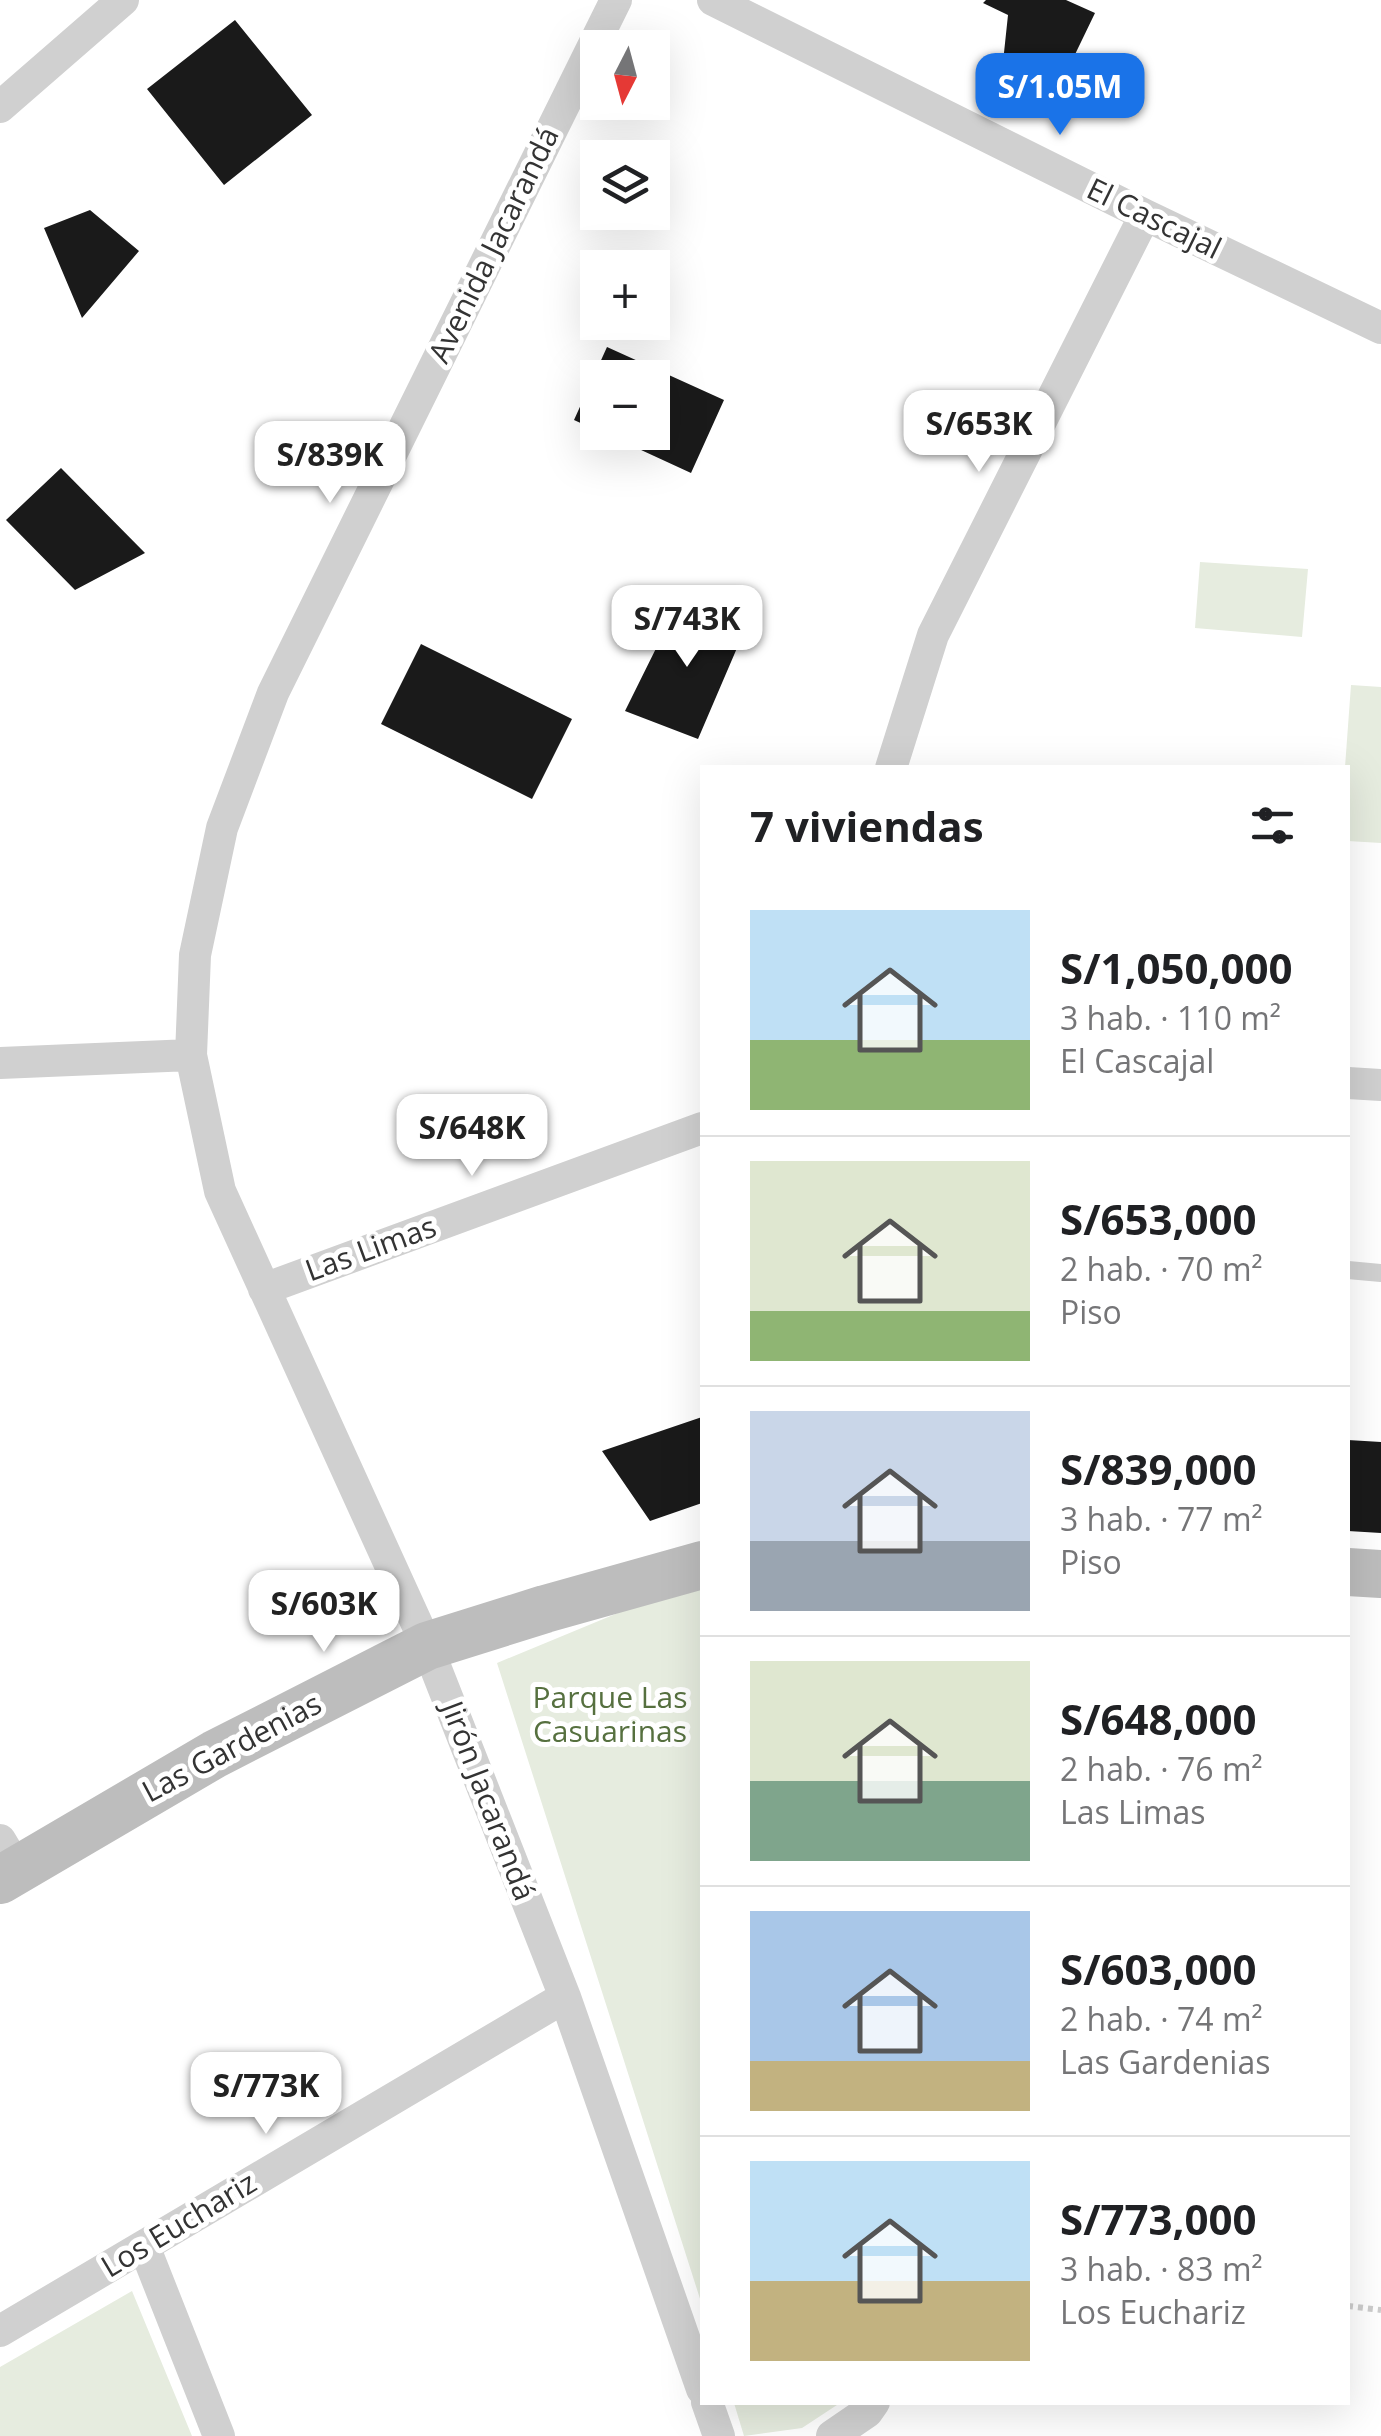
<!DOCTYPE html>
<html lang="es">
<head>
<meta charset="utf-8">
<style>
	:root { --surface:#fff; --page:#f6f6f6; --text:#202124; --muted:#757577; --line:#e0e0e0; --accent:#1a73e8 }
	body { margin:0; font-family:"Open Sans",sans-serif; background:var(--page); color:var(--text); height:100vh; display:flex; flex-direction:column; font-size:38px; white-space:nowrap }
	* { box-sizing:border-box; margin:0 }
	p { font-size:32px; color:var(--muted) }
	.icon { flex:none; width:55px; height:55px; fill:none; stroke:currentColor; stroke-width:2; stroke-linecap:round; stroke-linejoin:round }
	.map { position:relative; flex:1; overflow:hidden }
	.side { position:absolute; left:700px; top:765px; width:650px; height:1640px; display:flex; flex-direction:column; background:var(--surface); border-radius:0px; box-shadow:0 10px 40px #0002 }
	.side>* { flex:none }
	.needle { width:65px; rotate:186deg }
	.fabs { position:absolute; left:580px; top:30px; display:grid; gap:20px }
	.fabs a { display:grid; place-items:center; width:90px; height:90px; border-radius:0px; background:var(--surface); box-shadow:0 10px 40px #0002; font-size:50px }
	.price { position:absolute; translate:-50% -85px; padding:0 22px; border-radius:20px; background:#fff; color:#222; font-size:32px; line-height:65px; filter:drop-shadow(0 2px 5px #0008) }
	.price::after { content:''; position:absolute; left:50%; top:60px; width:30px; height:22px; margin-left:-15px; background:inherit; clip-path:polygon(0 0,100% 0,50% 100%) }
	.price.current { background:var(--accent); color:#fff }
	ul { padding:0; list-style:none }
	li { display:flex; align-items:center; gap:30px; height:250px; padding:0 50px }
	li+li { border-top:2px solid var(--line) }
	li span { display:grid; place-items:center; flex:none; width:280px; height:200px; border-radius:0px; color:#555 }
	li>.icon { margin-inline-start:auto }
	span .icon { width:120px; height:120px; fill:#fffc; stroke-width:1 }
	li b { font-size:42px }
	h2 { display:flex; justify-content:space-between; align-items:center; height:120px; padding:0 50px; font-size:42px }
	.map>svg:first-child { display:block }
</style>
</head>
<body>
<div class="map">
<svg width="1381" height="2436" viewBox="0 0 1381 2436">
	<rect width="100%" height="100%" fill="#fff"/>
	<path fill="#e6ecdf" d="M1200 562 1308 569 1302 637 1195 628Z
		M1351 685 1381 687V843L1348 841V768L1345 767Z
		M702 1584V2305L497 1663 671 1591Z
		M132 2291 192 2436H0V2367Z
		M734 2403V2402L840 2403 802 2428 744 2436Z"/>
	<path fill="#1a1a1a" d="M986 0H1066L1095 13 1067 71 1003 62 1008 15 983 3Z
		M235 20 312 115 224 185 147 89Z
		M90 210 139 251 82 318 44 228Z
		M607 347 724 400 691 473 602 432H652V378H598V431L574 420Z
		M61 468 145 553 75 590 6 520Z
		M680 600 746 627 698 739 625 711Z
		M421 644 572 719 532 799 381 724Z
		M702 1417V1503L650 1521 602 1451Z
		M1348 1440 1381 1442V1533L1348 1531Z"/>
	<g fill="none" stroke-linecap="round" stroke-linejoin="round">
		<path stroke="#cdcdcd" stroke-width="6" stroke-dasharray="5 5" stroke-linecap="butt" d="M1348 2306 1381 2310"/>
		<path stroke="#d0d0d0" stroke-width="18" d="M1348 1270 1381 1273"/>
		<path stroke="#d0d0d0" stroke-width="32" d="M616 0 273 693 222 828 195 955 191 1055 220 1191 427 1646 565 1997 702 2389
			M713 0 1145 215 1381 328
			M0 107 123 0
			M891 768 933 635 1145 215
			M0 1063 191 1055
			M1348 1083 1381 1085
			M264 1289 702 1128
			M0 1840 18 1870
			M144 2246 219 2436
			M0 2331 565 1997
			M707 2402 719 2436
			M832 2436 867 2412 874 2402"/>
		<path stroke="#bdbdbd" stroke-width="48" d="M1348 1572 1381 1574
			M0 1880 215 1754 427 1646 545 1609 702 1565"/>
	</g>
	<g text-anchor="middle" stroke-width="10" stroke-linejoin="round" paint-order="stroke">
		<g font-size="30" fill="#333" stroke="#fff">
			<text transform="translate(1154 219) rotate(26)" y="10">El Cascajal</text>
			<text transform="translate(494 245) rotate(-64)" y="10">Avenida Jacarandá</text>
			<text transform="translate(371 1249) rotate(-20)" y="10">Las Limas</text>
			<text transform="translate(232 1748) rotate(-28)" y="10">Las Gardenias</text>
			<text transform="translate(488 1801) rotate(69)" y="10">Jirón Jacarandá</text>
			<text transform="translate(179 2225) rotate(-31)" y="10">Los Euchariz</text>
		</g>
		<g font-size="30" fill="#56703f" stroke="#fff">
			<text x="610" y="1708">Parque Las<tspan x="610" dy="34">Casuarinas</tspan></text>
		</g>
	</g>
</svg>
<div class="fabs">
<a><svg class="needle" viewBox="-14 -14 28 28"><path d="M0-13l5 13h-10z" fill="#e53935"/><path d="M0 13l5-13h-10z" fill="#757577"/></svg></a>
<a><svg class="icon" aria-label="layers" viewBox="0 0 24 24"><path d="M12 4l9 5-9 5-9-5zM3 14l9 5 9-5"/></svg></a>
<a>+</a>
<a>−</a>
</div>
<b class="price current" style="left:1060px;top:138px">S/1.05M</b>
<b class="price" style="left:979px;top:475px">S/653K</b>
<b class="price" style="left:330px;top:506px">S/839K</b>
<b class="price" style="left:687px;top:670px">S/743K</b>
<b class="price" style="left:472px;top:1179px">S/648K</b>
<b class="price" style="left:324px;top:1655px">S/603K</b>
<b class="price" style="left:266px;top:2137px">S/773K</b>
<section class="side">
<h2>7 viviendas<svg class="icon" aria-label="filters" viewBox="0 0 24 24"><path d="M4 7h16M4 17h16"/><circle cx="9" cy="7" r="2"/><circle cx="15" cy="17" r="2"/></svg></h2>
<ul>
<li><span style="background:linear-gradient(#bfe0f5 65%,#8fb573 0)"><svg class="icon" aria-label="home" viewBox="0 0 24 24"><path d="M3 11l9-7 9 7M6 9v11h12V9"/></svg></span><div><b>S/1,050,000</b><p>3 hab. · 110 m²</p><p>El Cascajal</p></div></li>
<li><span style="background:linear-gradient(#dfe7d0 75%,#8fb573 0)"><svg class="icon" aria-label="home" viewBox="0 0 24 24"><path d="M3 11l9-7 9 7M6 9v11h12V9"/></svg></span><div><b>S/653,000</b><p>2 hab. · 70 m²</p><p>Piso</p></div></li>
<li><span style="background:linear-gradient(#c9d6e8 65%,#9aa5b1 0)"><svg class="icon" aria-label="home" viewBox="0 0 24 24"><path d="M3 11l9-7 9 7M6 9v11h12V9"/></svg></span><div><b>S/839,000</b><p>3 hab. · 77 m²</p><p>Piso</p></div></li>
<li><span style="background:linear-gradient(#dfe7d0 60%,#7fa58c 0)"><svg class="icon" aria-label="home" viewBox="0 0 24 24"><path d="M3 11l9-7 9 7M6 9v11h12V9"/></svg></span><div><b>S/648,000</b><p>2 hab. · 76 m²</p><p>Las Limas</p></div></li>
<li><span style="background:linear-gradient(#a9c7e8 75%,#c2b280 0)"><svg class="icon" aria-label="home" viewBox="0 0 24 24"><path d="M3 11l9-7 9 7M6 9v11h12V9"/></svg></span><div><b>S/603,000</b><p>2 hab. · 74 m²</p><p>Las Gardenias</p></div></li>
<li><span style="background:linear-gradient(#bfe0f5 60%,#c2b280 0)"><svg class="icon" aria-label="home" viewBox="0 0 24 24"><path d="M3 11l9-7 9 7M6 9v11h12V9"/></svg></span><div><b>S/773,000</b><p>3 hab. · 83 m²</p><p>Los Euchariz</p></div></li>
</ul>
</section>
</div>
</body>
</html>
